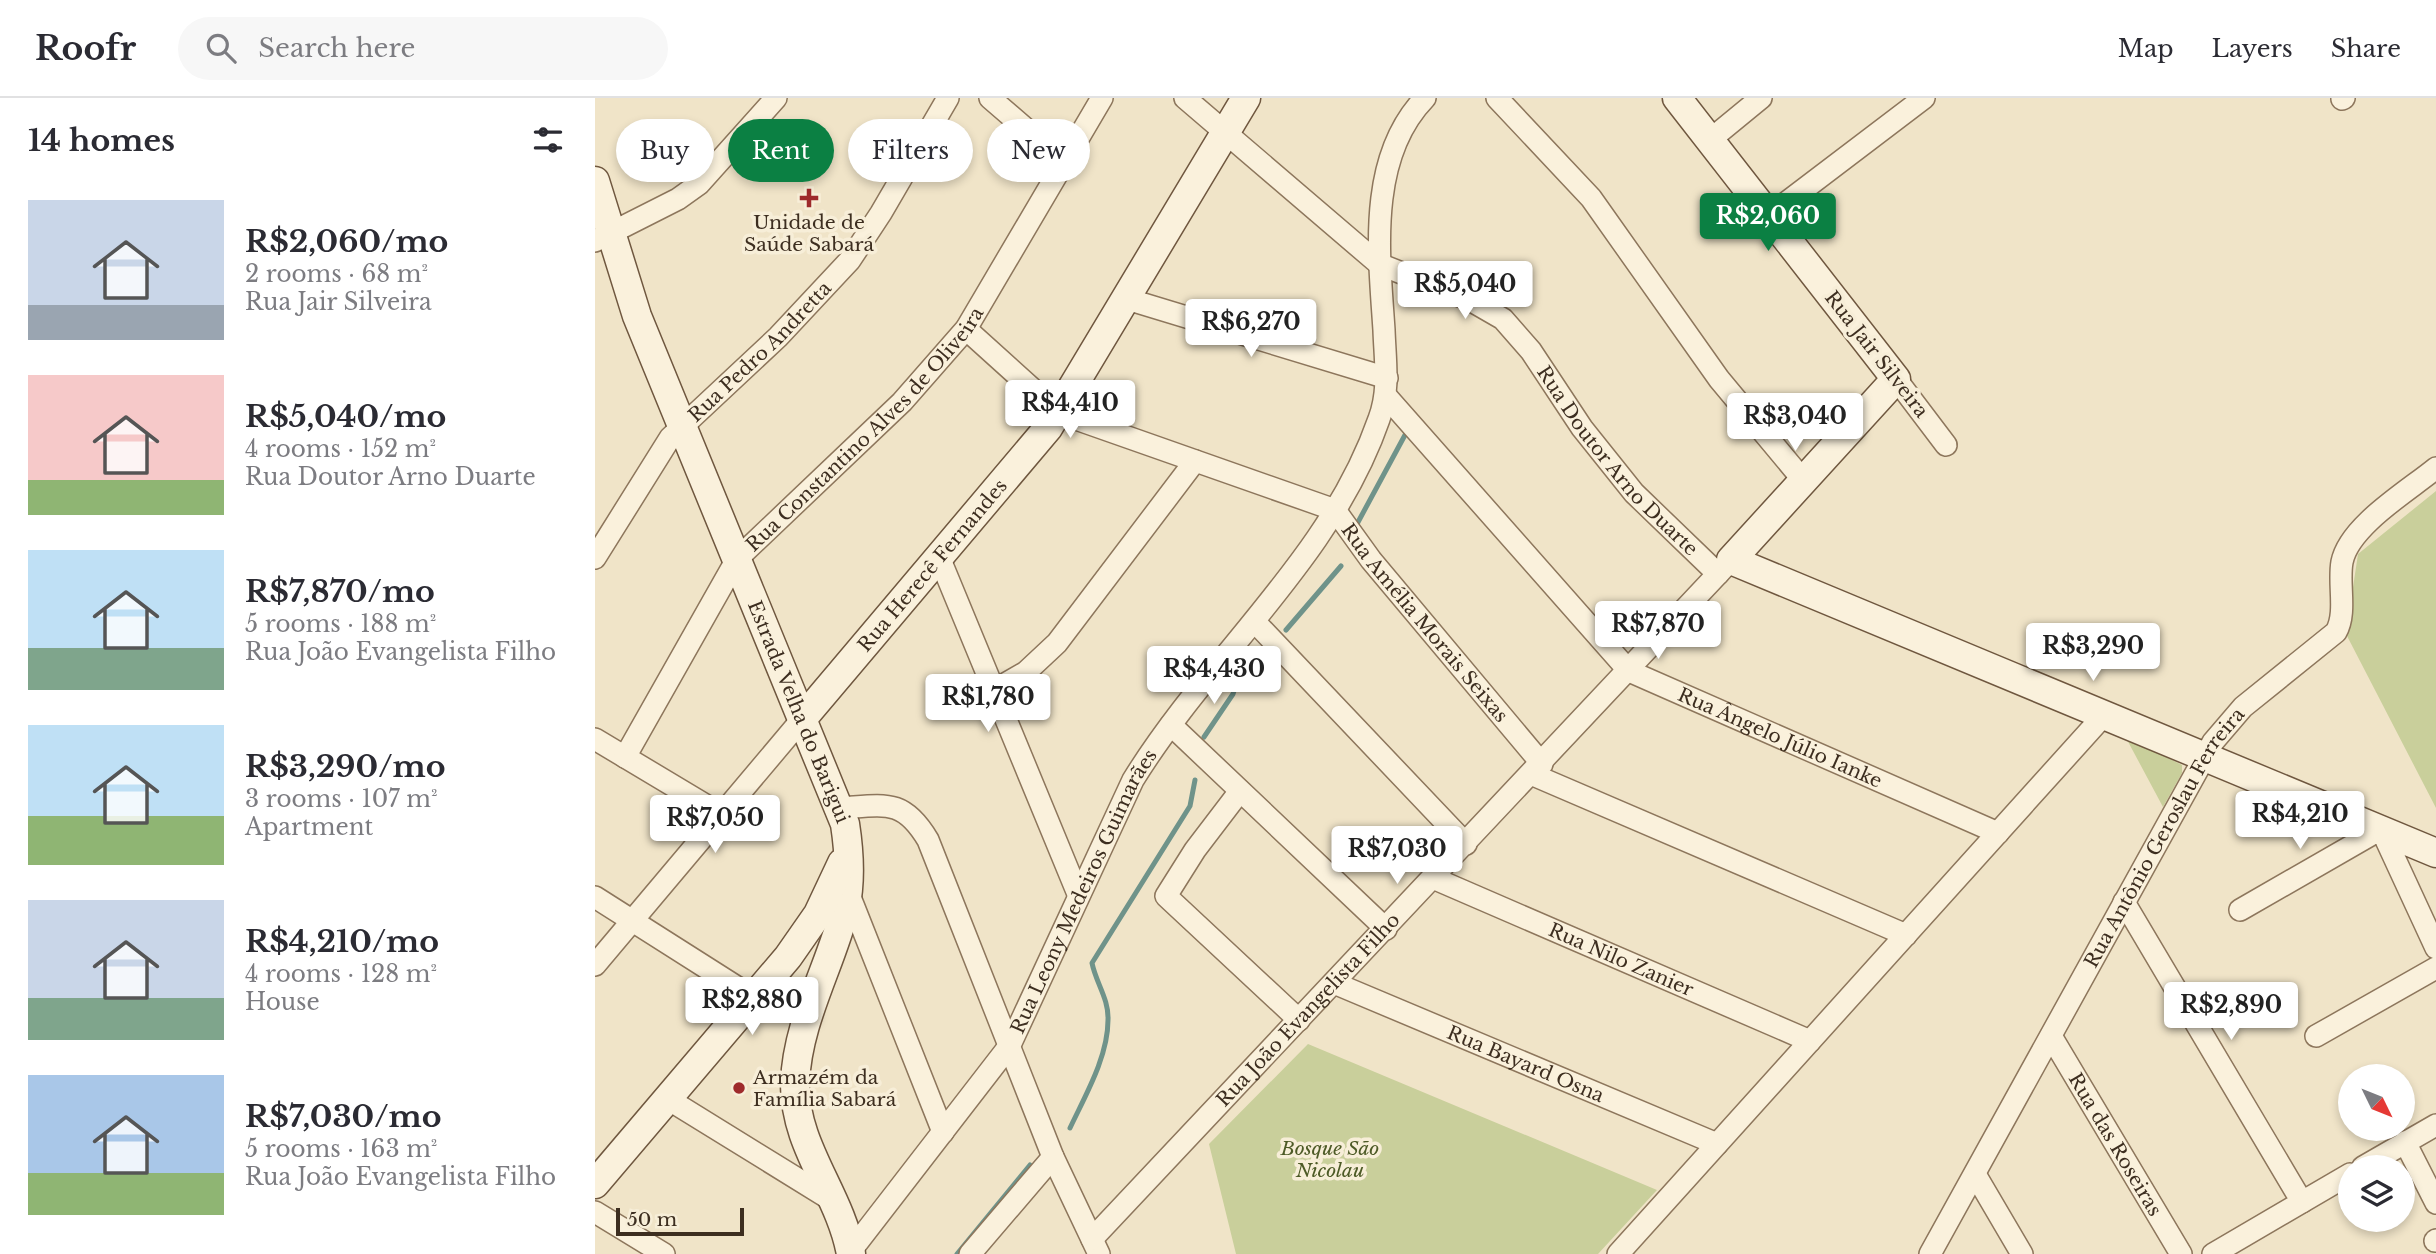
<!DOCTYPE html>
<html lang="en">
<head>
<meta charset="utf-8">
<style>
	:root { --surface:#fff; --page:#f7f7f7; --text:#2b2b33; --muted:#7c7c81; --line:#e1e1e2; --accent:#0b8043 }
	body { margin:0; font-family:"Libre Baskerville",serif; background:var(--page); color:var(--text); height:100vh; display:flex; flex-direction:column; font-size:26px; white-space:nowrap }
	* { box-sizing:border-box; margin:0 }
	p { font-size:23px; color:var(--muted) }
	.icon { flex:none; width:38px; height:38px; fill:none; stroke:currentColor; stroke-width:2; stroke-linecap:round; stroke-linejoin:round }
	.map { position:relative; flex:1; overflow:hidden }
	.side { display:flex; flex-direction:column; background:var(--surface); width:595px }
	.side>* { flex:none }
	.top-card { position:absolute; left:21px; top:21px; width:665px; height:63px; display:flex; gap:14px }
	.needle { width:46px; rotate:133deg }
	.tools { position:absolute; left:1743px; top:966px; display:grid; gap:14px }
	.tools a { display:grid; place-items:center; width:77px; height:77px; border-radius:50%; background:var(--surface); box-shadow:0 4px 10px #0003; font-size:35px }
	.scale { position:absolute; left:21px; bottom:18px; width:128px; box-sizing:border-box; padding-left:7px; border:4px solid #3d2e20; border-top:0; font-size:19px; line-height:24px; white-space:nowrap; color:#3d2e20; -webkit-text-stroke:5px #f7eed8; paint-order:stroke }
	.price { position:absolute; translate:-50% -60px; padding:0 16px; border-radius:7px; background:#fff; color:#222; font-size:23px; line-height:46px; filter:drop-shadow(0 2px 4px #0008) }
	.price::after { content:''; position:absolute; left:50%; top:42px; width:21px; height:16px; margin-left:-10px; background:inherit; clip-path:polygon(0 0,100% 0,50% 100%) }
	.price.on { background:var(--accent); color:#fff }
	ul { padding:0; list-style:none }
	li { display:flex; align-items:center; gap:21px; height:175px; padding:0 28px }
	li span { display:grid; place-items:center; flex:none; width:196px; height:140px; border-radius:0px; color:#555 }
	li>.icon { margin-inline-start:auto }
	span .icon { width:84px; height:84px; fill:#fffc; stroke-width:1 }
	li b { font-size:30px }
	h2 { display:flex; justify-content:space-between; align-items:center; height:84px; padding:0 28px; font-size:30px }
	.tag { padding:0 24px; border-radius:32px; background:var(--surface); box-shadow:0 4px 10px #0003; font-size:24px; line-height:63px }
	.tag.on { background:var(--accent); color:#fff }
	header { display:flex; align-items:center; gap:42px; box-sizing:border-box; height:98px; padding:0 35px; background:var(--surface); border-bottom:2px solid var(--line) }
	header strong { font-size:33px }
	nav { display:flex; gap:38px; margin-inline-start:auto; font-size:24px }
	.search { width:490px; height:63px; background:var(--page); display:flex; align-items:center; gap:18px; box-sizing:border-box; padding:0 24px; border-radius:38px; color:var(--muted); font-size:26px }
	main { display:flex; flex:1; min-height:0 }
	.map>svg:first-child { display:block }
</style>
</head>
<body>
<header>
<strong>Roofr</strong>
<div class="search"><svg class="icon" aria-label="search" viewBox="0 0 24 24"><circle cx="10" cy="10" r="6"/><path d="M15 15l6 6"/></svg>Search here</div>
<nav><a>Map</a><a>Layers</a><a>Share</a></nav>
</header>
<main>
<section class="side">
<h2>14 homes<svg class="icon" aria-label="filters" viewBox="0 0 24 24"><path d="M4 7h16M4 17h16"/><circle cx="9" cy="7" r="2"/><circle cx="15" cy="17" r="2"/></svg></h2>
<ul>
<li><span style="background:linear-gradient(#c9d6e8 75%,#9aa5b1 0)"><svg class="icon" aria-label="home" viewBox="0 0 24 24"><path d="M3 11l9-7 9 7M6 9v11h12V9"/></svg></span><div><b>R$2,060/mo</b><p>2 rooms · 68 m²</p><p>Rua Jair Silveira</p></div></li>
<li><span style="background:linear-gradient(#f6c9c9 75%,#8fb573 0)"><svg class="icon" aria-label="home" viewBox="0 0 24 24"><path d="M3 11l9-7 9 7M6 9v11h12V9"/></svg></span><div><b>R$5,040/mo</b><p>4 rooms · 152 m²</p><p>Rua Doutor Arno Duarte</p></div></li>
<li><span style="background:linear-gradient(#bfe0f5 70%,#7fa58c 0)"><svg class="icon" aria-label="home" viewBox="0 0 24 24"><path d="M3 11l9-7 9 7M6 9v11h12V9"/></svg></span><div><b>R$7,870/mo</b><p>5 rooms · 188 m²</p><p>Rua João Evangelista Filho</p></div></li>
<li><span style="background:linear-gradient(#bfe0f5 65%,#8fb573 0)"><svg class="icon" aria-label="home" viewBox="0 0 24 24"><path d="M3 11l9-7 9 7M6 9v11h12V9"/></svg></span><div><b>R$3,290/mo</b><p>3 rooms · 107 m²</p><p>Apartment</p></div></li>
<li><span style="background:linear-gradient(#c9d6e8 70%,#7fa58c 0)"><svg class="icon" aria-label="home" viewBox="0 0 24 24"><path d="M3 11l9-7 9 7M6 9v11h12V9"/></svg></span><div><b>R$4,210/mo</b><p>4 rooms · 128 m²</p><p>House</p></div></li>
<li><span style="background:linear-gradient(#a9c7e8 70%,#8fb573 0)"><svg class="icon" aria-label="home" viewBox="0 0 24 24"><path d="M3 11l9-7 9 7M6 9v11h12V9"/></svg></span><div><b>R$7,030/mo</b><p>5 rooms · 163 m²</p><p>Rua João Evangelista Filho</p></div></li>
</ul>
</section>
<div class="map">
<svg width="1841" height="1156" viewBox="0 0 1841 1156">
	<rect width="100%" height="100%" fill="#f0e4c8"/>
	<path fill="#c9cf9b" d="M1841 393V710L1751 536 1763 456Z
		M1530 638 1587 667V675L1568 709Z
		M713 946 1062 1092 1003 1156H641L614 1046Z"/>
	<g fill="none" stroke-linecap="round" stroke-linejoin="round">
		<path stroke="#6f938a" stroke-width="5" d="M762 426 810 337
			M691 532 746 468
			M609 639 638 596 646 571 663 559
			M475 1030C490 998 513 959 513 922 514 901 501 885 497 865L595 708 600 682
			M362 1156 435 1067"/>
		<g stroke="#8d765c" stroke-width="24">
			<g id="street">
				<path d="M395 0 469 64"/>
				<path id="s1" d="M590 0 784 166 875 202 908 221 936 253 987 330 1039 395 1123 476"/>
				<path d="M902 0 996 100 1124 281 1208 382"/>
				<path d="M1747 1 1749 0"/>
				<path d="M1116 41 1166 0"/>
				<path d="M1175 117 1329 0"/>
				<path d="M0 143 83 101 104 86 181 0"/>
				<path d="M532 201 792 280"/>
				<path id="s2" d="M371 231 464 315 740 412 776 462 947 666"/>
				<path d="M1301 281 1351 347"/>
				<path id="s3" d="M791 298 1034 573 1403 735"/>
				<path d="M344 459 483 796"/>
				<path id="s4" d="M0 460 75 340 183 239 255 162 286 115 353 0"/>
				<path d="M660 524 871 746"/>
				<path d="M398 593 431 574 462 545 600 363"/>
				<path d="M576 627 791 831"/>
				<path d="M0 641 127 717"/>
				<path id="s5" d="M30 659 142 461 307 304 371 231 507 0"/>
				<path d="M936 676 1311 837"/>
				<path d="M645 693 600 752 571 798 704 922"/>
				<path d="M245 710C290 707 308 700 333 742L458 1059 504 1156"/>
				<path id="s6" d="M838 780 1215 943"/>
				<path d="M253 794 348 1034"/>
				<path d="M0 799 159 900"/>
				<path d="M1529 804 1707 1104"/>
				<path d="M1645 812 1786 731 1841 850"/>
				<path d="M0 867 208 620"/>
				<path id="s7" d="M739 885 1122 1046"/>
				<path id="s8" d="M1456 938 1586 1156"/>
				<path d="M1721 938 1841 870"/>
				<path d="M73 1001 235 1101"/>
				<path d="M1810 1044 1841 1105"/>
				<path d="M1768 1069 1841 1027"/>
				<path d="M1380 1076 1427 1156"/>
				<path d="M0 1114 69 1156"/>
				<path id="s9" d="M497 1141 1136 462"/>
				<path d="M1840 1143 1841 1142"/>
				<path id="s10" d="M255 1154 415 947 538 682C615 557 735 462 784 321 795 292 790 263 789 232 784 156 772 60 830 0"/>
				<path d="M375 1156 458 1059"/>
				<path d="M1023 1156 1510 616"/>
				<path id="s11" d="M1335 1156 1618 644 1648 609 1741 534C1752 515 1743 486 1747 464 1754 428 1813 393 1841 370"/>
				<path d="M1618 1156 1755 1076"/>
			</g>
		</g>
		<g stroke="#6f573f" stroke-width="31">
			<g id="secondary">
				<path d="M1082 0 1301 281 1136 462 1841 755"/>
				<path id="s12" d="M0 83 42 218 250 726C254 752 256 784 250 811 235 869 202 924 200 985 199 1049 245 1095 256 1156"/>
				<path id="s13" d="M208 620 453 330 651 0"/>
				<path d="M0 1086 193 859 223 816 247 765"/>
			</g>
		</g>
		<use href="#street" stroke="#faf1dc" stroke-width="21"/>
		<use href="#secondary" stroke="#faf1dc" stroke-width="28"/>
	</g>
	<g fill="#9e2a2b" stroke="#f7eed8" stroke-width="2.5">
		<path d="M210.5 89.5h7v7h7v7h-7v7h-7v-7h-7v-7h7z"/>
		<circle cx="144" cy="990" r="7"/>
	</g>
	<g text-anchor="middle" stroke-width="7" stroke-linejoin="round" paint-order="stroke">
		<g font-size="19" fill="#3d2e20" stroke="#f7eed8">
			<text x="214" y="131">Unidade de<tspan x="214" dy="22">Saúde Sabará</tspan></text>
			<text x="158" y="986" text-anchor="start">Armazém da<tspan x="158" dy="22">Família Sabará</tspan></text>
		</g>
		<g font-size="19" fill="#3d2e20" stroke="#f7eed8">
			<text dy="7" stroke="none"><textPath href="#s4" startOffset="266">Rua Pedro Andretta</textPath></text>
			<text transform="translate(1282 256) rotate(52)" y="7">Rua Jair Silveira</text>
			<text dy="7" stroke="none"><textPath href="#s5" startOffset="410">Rua Constantino Alves de Oliveira</textPath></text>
			<text dy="7" stroke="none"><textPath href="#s1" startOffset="574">Rua Doutor Arno Duarte</textPath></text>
			<text dy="7" stroke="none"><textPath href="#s13" startOffset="200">Rua Herecê Fernandes</textPath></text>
			<text dy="7" stroke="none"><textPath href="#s2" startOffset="562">Rua Amélia Morais Seixas</textPath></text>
			<text dy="7" stroke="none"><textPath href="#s12" startOffset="569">Estrada Velha do Barigui</textPath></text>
			<text dy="7" stroke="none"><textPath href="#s3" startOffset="532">Rua Ângelo Júlio Ianke</textPath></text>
			<text dy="7" stroke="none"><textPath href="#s11" startOffset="478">Rua Antônio Geroslau Ferreira</textPath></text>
			<text dy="7" stroke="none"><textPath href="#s10" startOffset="432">Rua Leony Medeiros Guimarães</textPath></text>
			<text dy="7" stroke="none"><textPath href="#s6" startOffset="205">Rua Nilo Zanier</textPath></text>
			<text dy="7" stroke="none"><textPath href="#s9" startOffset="315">Rua João Evangelista Filho</textPath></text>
			<text dy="7" stroke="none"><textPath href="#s7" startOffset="208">Rua Bayard Osna</textPath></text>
			<text dy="7" stroke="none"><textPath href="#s8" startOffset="126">Rua das Roseiras</textPath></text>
		</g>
		<g font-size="19" font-style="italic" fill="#4d5a26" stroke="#f7eed8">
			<text x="735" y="1057">Bosque São<tspan x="735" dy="22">Nicolau</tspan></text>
		</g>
	</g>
</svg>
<div class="tools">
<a><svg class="needle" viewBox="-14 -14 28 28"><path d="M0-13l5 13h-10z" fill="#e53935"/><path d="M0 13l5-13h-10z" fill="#7c7c81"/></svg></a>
<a><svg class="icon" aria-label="layers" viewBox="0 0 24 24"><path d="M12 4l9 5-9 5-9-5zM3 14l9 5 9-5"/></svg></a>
</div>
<div class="scale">50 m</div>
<b class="price on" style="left:1173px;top:155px">R$2,060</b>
<b class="price" style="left:870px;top:223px">R$5,040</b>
<b class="price" style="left:656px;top:261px">R$6,270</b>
<b class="price" style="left:475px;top:342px">R$4,410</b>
<b class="price" style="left:1200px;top:355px">R$3,040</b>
<b class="price" style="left:1063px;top:563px">R$7,870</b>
<b class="price" style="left:1498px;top:585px">R$3,290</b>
<b class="price" style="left:619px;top:608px">R$4,430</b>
<b class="price" style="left:393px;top:636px">R$1,780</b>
<b class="price" style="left:1705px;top:753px">R$4,210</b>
<b class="price" style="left:120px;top:757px">R$7,050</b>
<b class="price" style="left:802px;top:788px">R$7,030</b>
<b class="price" style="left:157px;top:939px">R$2,880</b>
<b class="price" style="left:1636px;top:944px">R$2,890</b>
<div class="top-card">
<a class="tag">Buy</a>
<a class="tag on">Rent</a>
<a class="tag">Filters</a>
<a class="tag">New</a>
</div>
</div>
</main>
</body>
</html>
